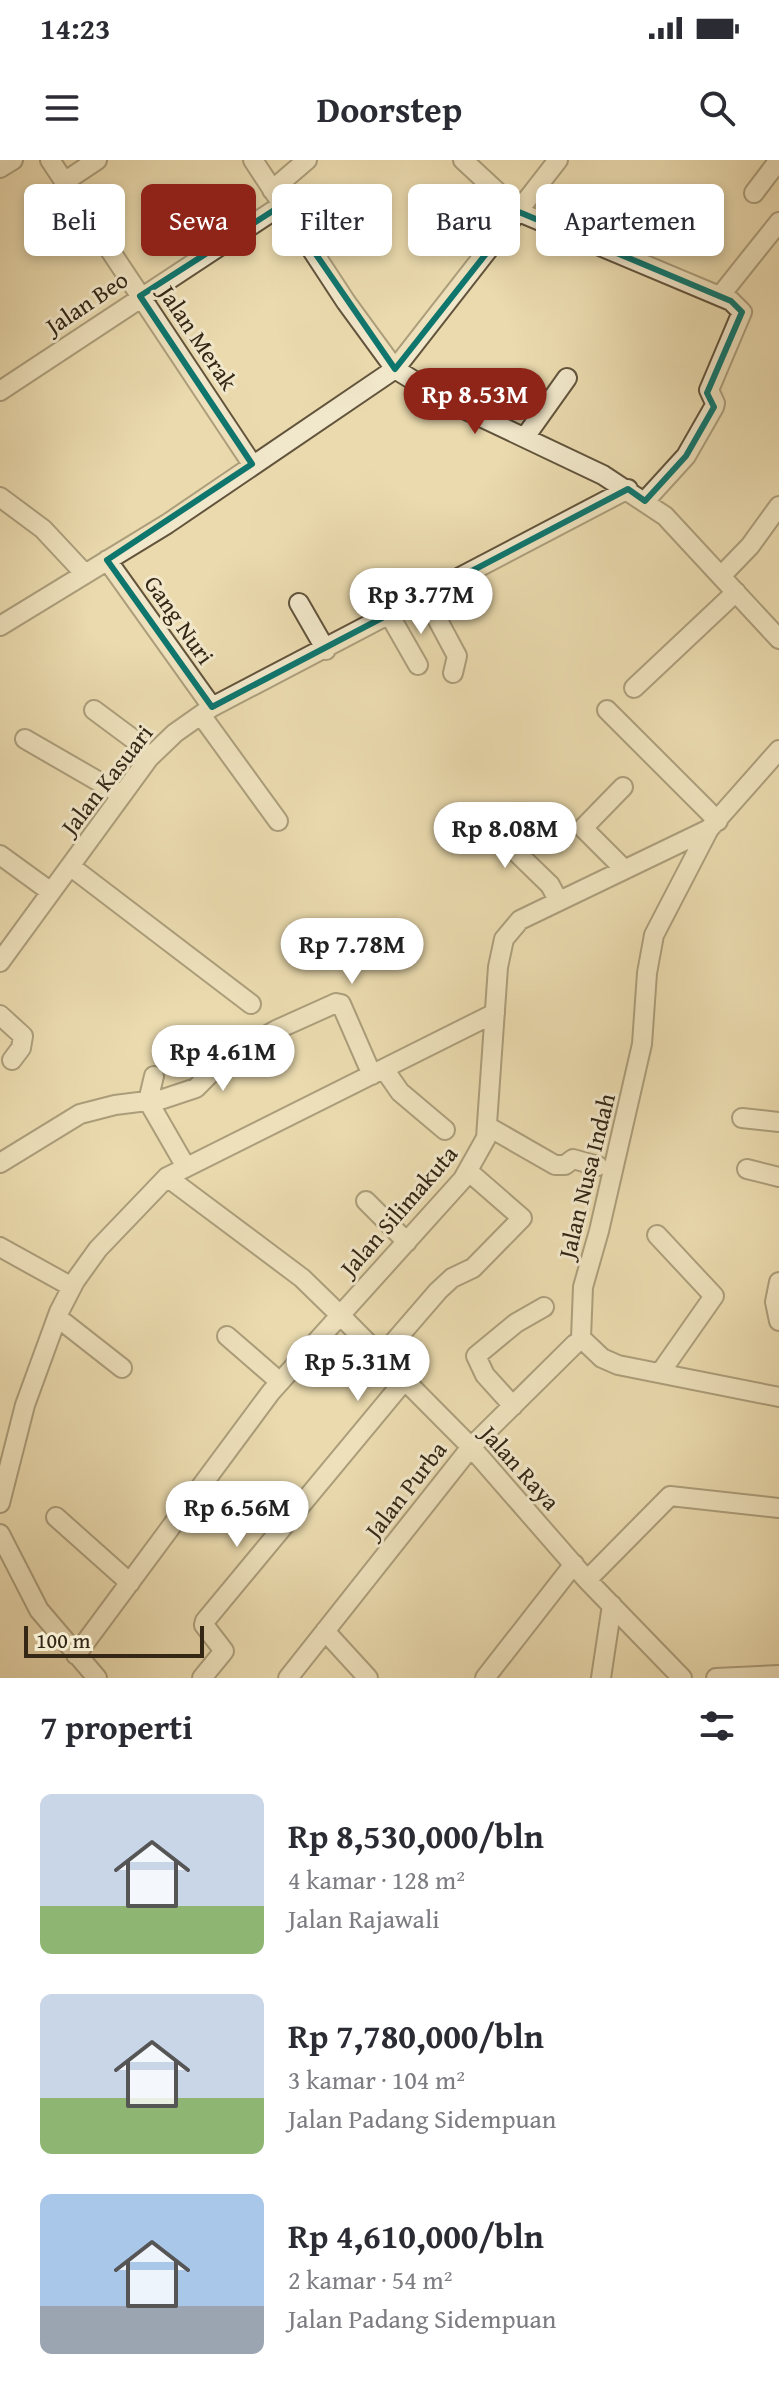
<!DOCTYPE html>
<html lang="id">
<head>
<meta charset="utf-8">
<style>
	:root { --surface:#fff; --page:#f2f2f3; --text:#2b2b33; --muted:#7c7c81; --accent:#8f2418 }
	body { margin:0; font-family:"Gentium Book Plus",serif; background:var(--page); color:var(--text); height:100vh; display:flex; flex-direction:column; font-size:30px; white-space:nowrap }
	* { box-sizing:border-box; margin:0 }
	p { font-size:26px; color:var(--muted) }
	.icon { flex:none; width:44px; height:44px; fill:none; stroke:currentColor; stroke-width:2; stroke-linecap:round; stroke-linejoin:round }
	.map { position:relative; height:1518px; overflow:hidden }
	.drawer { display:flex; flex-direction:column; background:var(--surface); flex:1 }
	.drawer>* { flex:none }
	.top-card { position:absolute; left:24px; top:24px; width:732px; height:72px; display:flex; gap:16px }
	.scale { position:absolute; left:24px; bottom:20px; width:180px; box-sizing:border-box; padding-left:8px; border:4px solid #342716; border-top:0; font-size:22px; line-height:28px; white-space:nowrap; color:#342716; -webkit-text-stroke:6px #f1e7ca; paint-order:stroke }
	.price { position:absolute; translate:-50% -68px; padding:0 18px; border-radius:28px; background:#fff; color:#222; font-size:26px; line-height:52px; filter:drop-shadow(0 2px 4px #0008) }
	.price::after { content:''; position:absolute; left:50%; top:48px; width:24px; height:18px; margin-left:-12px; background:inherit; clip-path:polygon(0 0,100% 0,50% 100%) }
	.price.current { background:var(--accent); color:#fff }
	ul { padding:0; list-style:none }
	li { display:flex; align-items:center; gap:24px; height:200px; padding:0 40px }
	li span { display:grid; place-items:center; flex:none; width:224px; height:160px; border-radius:12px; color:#555 }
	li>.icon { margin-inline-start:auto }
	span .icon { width:96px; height:96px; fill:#fffc; stroke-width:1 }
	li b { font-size:34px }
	h2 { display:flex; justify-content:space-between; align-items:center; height:96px; padding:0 40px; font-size:34px }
	.tag { padding:0 28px; border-radius:12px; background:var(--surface); box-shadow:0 4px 12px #0003; font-size:28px; line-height:72px }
	.tag.current { background:var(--accent); color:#fff }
	.status { display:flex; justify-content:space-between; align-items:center; height:56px; padding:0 40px; background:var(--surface); direction:ltr }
	.status svg { height:22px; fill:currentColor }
	header { display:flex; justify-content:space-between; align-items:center; height:104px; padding:0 40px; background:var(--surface); font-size:36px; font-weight:700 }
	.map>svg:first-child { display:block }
</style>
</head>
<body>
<div class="status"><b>14:23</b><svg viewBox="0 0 49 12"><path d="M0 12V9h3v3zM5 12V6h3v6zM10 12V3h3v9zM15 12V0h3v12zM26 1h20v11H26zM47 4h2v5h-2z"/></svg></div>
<header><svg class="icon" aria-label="menu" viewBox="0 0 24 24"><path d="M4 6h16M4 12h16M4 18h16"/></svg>Doorstep<svg class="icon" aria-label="search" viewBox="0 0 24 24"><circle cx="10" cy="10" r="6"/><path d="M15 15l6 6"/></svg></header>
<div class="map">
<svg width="779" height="1518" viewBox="0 0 779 1518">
	<rect width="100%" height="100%" fill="#eadaae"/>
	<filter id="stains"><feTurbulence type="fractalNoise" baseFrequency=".0025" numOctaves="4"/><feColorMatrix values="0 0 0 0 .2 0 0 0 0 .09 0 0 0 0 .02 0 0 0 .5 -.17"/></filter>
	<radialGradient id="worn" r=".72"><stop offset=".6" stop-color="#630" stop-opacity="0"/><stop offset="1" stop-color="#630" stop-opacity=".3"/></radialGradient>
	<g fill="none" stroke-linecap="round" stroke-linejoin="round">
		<g stroke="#62543c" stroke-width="22">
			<path id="minor" d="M50 0 252 304
				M253 0 346 142 395 209 447 241 603 315 665 356 779 479
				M463 0 519 52 731 141 742 152 709 230 715 243 714 247 686 296 645 341
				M0 8 13 0
				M64 22 97 0
				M272 30 307 0
				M754 33 779 0
				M720 136 779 62
				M0 231 282 45
				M525 277 567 218
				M0 337 43 369 85 414
				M107 400 212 547
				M721 416 750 386 779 346
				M426 438 457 496 453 513
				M299 443 326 490
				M390 456 418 505
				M0 466 167 364 395 209 558 0
				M634 528 736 432
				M94 550 133 579 149 598
				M607 550 718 661
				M201 555 278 661
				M25 579 122 635
				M623 627 583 668 624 709
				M483 660 550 725 558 740
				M709 669 654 775 647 813 642 884 599 1071 583 1127 581 1178 602 1198 618 1205 779 1237
				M0 695 51 732
				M70 706 251 844
				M0 802 149 598 175 573 212 547 628 329
				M0 855 23 876 21 888 12 900
				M384 909 400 932 445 970
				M154 916 148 941 186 1007
				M742 958 779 962
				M487 966 555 1005H565L573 999 598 1006
				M0 1003 80 954 115 945 163 939 196 928 226 898 276 870 336 843 341 844 372 915
				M747 1009 779 1017
				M167 1017 302 1118 340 1155 471 1287 587 1420 682 1518
				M366 1041 407 1082
				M657 1075 714 1136 660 1213
				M0 1087 72 1127
				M779 1122 775 1142 779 1161
				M57 1157 122 1208
				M227 1176 280 1222
				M381 1197 438 1131 452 1118 473 1108 522 1058 468 1011
				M513 1246 485 1215 476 1196 516 1163 544 1147
				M0 1343 25 1245 59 1152 75 1121 98 1089 167 1017 495 853
				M56 1357 130 1423
				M0 1374 39 1450 97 1518
				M587 1420 670 1336 779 1348
				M325 1471 368 1518
				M76 1495 271 1232 463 1019 486 978 498 807 504 779 520 760 709 669 779 590
				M202 1518 224 1491 204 1465 205 1461 404 1221
				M288 1518 471 1287 575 1184
				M485 1518 574 1404
				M601 1518 612 1445
				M716 1518 779 1515"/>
		</g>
		<use href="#minor" stroke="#f1e7ca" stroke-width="18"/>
	</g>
	<path d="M0 0H779V1518H0ZM282 45 395 209 519 52 731 141 742 152 707 233 714 247 686 296 645 341 628 329 212 547 107 400 252 304 140 136Z" fill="#eadaae" fill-opacity=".55" fill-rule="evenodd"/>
	<path fill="none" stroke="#0f766e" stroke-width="6" stroke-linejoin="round" d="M282 45 395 209 519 52 731 141 742 152 707 233 714 247 686 296 645 341 628 329 212 547 107 400 252 304 140 136Z"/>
	<g text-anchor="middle" stroke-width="6" stroke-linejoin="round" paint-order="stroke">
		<g font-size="24" fill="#342716" stroke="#f1e7ca">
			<text transform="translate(87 143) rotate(-34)" y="8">Jalan Beo</text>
			<text transform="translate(198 178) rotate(56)" y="8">Jalan Merak</text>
			<text transform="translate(179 460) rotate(55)" y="8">Gang Nuri</text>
			<text transform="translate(107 620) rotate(-52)" y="8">Jalan Kasuari</text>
			<text transform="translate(587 1016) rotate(-76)" y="8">Jalan Nusa Indah</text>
			<text transform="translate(399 1051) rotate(-49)" y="8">Jalan Silimakuta</text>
			<text transform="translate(520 1308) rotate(48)" y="8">Jalan Raya</text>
			<text transform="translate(406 1330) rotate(-52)" y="8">Jalan Purba</text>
		</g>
	</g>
	<rect width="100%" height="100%" filter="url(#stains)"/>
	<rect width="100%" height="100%" fill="url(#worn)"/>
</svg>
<div class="scale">100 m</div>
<b class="price current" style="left:475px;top:276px">Rp 8.53M</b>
<b class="price" style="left:421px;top:476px">Rp 3.77M</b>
<b class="price" style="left:505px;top:710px">Rp 8.08M</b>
<b class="price" style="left:352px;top:826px">Rp 7.78M</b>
<b class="price" style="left:223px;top:933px">Rp 4.61M</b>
<b class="price" style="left:358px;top:1243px">Rp 5.31M</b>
<b class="price" style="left:237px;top:1389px">Rp 6.56M</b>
<div class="top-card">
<a class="tag">Beli</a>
<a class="tag current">Sewa</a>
<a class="tag">Filter</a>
<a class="tag">Baru</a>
<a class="tag">Apartemen</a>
</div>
</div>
<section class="drawer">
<h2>7 properti<svg class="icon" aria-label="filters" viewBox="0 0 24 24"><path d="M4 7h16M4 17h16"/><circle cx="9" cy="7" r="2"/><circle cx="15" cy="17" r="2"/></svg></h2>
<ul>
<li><span style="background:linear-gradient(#c9d6e8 70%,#8fb573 0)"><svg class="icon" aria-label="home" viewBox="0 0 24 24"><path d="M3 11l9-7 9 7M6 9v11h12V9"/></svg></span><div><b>Rp 8,530,000/bln</b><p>4 kamar · 128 m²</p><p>Jalan Rajawali</p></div></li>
<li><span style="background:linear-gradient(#c9d6e8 65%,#8fb573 0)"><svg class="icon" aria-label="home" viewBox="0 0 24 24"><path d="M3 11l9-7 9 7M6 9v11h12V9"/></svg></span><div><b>Rp 7,780,000/bln</b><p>3 kamar · 104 m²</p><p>Jalan Padang Sidempuan</p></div></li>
<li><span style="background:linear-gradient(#a9c7e8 70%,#9aa5b1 0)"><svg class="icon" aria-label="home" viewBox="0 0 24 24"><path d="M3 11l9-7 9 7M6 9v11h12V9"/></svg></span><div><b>Rp 4,610,000/bln</b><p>2 kamar · 54 m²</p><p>Jalan Padang Sidempuan</p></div></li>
</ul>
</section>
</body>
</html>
